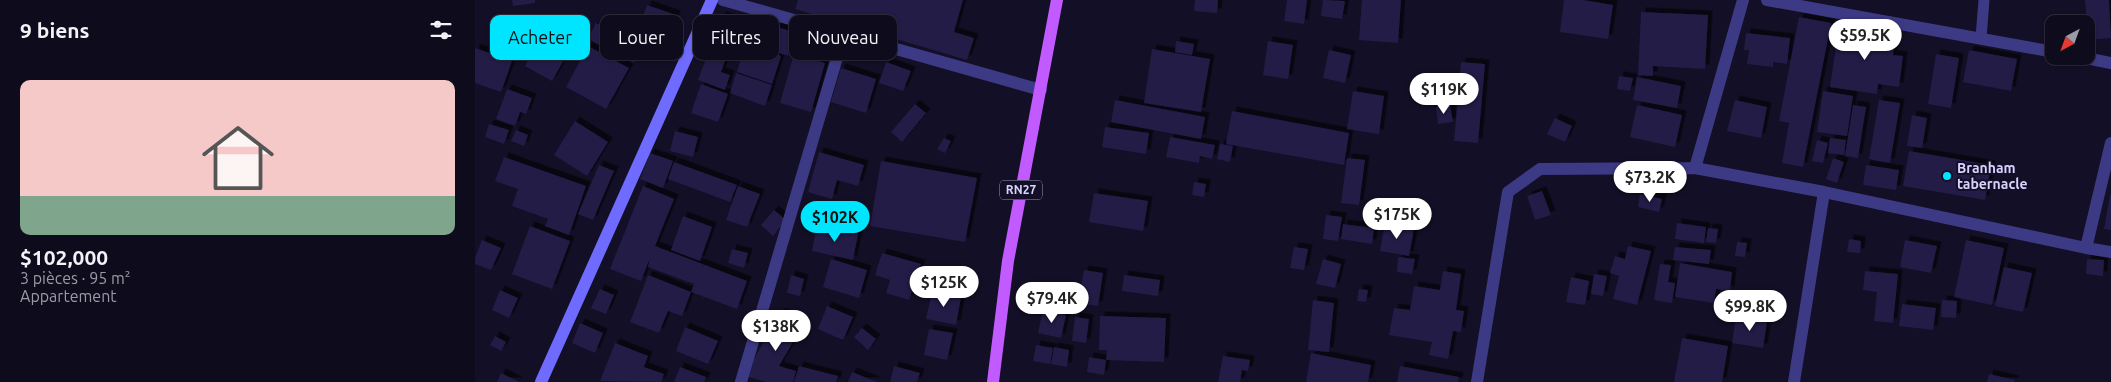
<!DOCTYPE html>
<html lang="fr">
<head>
<meta charset="utf-8">
<style>
	:root { --surface:#0e0b1c; --page:#171425; --text:#f1f3f6; --muted:#9b9ba3; --line:#2e2b3b; --accent:#00e5ff }
	body { margin:0; font-family:Ubuntu,sans-serif; background:var(--page); color:var(--text); height:100vh; display:flex; flex-direction:column; font-size:19px; white-space:nowrap }
	* { box-sizing:border-box; margin:0 }
	p { font-size:16px; color:var(--muted) }
	.icon { flex:none; width:28px; height:28px; fill:none; stroke:currentColor; stroke-width:2; stroke-linecap:round; stroke-linejoin:round }
	.map { position:relative; flex:1; overflow:hidden }
	.drawer { display:flex; flex-direction:column; background:var(--surface); width:475px }
	.drawer>* { flex:none }
	.top-card { position:absolute; left:15px; top:15px; width:475px; height:45px; display:flex; gap:10px }
	.needle { width:32px; rotate:221deg }
	.buttons { position:absolute; left:1570px; top:15px; display:grid; gap:10px }
	.buttons a { display:grid; place-items:center; width:50px; height:50px; border-radius:10px; background:var(--surface); box-shadow:0 1px 4px #0004,0 0 0 1px var(--line); font-size:25px }
	.price { position:absolute; translate:-50% -42px; padding:0 11px; border-radius:18px; background:#fff; color:#222; font-size:16px; line-height:32px; filter:drop-shadow(0 1px 2px #0008) }
	.price::after { content:''; position:absolute; left:50%; top:30px; width:15px; height:11px; margin-left:-8px; background:inherit; clip-path:polygon(0 0,100% 0,50% 100%) }
	.price.selected { background:var(--accent); color:#111 }
	ul { padding:0; list-style:none }
	li { display:grid; align-content:center; gap:10px; height:265px; padding:0 20px }
	li+li { border-top:1px solid var(--line) }
	li span { display:grid; place-items:center; height:155px; border-radius:10px; color:#555 }
	li>.icon { margin-inline-start:auto }
	span .icon { width:90px; height:90px; fill:#fffc; stroke-width:1 }
	li b { font-size:21px }
	h2 { display:flex; justify-content:space-between; align-items:center; height:60px; padding:0 20px; font-size:21px }
	.tag { padding:0 18px; border-radius:10px; background:var(--surface); box-shadow:0 1px 4px #0004,0 0 0 1px var(--line); font-size:18px; line-height:45px }
	.tag.selected { background:var(--accent); color:#111 }
	main { display:flex; flex:1; min-height:0 }
	.map>svg:first-child { display:block }
</style>
</head>
<body>
<main>
<section class="drawer">
<h2>9 biens<svg class="icon" aria-label="filters" viewBox="0 0 24 24"><path d="M4 7h16M4 17h16"/><circle cx="9" cy="7" r="2"/><circle cx="15" cy="17" r="2"/></svg></h2>
<ul>
<li><span style="background:linear-gradient(#f6c9c9 75%,#7fa58c 0)"><svg class="icon" aria-label="home" viewBox="0 0 24 24"><path d="M3 11l9-7 9 7M6 9v11h12V9"/></svg></span><div><b>$102,000</b><p>3 pièces · 95 m²</p><p>Appartement</p></div></li>
</ul>
</section>
<div class="map">
<svg width="1636" height="382" viewBox="0 0 1636 382">
	<defs>
		<filter id="shadow"><feDropShadow dx="4.5" dy="-4.5" stdDeviation="0" flood-color="#0009"/></filter>
	</defs>
	<rect width="100%" height="100%" fill="#130f26"/>
	<path fill="#241b47" filter="url(#shadow)" d="M37 0H60V3L38 6Z
		M323 0H488L479 32 499 38 492 60 320 9Z
		M720 0H743L742 13 719 11Z
		M812 0H832L829 24 809 21Z
		M848 0 870 1 867 19 846 16Z
		M887 0H926L923 43 884 40Z
		M1089 0H1108L1138 5 1133 39 1085 32Z
		M1610 0H1634L1636 38 1611 40 1612 22Z
		M172 5 201 15 192 41 163 31Z
		M1166 12 1233 15 1230 69 1178 66V76L1163 75Z
		M247 16 264 22 246 72 255 75 250 90 223 80Z
		M1324 17 1356 23 1328 167 1307 163 1314 123 1304 121Z
		M288 22 321 33 313 56 280 45Z
		M121 23 167 47 159 63 113 39Z
		M1364 26 1421 35 1418 55 1428 56 1424 87 1403 84 1402 94 1355 87Z
		M1271 33 1315 38 1312 64 1298 62V67L1272 64 1274 50H1269Z
		M67 34 95 49 77 81 50 66Z
		M701 41 719 44 717 55 700 52Z
		M793 41 818 45 813 79 788 75Z
		M271 43 306 56 297 84 262 72Z
		M113 46 154 68 131 109 91 87Z
		M0 48 37 61 26 92 0 83Z
		M677 49 735 59 726 112 669 103Z
		M854 50 876 55 870 83 848 78Z
		M1494 50 1542 59 1536 91 1488 82Z
		M319 54 350 63 336 112 305 103Z
		M1461 54 1484 58 1476 108 1453 104Z
		M411 62 436 71 428 91 404 83Z
		M986 62 1010 64 1003 143 979 141Z
		M366 68 401 79 391 113 356 102Z
		M261 73 297 85 290 106 255 93Z
		M1144 76 1158 78 1155 91 1142 89Z
		M1162 77 1206 86 1202 108 1158 100Z
		M226 84 253 94 243 122 216 113Z
		M32 89 57 98 51 114 45 112 40 126 21 119Z
		M878 91 909 96 904 134 872 129Z
		M1348 91 1378 96 1372 136 1342 132Z
		M640 100 730 117 726 139 636 122Z
		M1260 100 1292 107 1286 138 1252 131Z
		M1404 100 1425 103 1415 163 1394 159Z
		M440 104 451 113 427 142 416 132Z
		M975 105 978 122 963 124 961 107Z
		M1162 105 1207 115 1200 147 1155 137Z
		M1378 105 1391 107 1383 158 1370 156Z
		M757 111 874 133 869 165 751 144Z
		M1437 115 1452 118 1447 148 1432 146Z
		M1080 118 1097 126 1090 142 1072 134Z
		M100 121 133 142 112 176 79 155Z
		M14 124 34 130 29 144 10 137Z
		M630 127 674 133 671 154 627 147Z
		M41 130 53 135 49 146 36 141Z
		M200 131 223 137 218 157 195 151Z
		M695 137 740 145 737 159 725 156 724 163 691 157Z
		M469 138 476 141 470 153 462 149Z
		M1355 138 1371 140 1369 155 1353 153Z
		M1342 140 1353 143 1348 163 1337 161Z
		M745 144 758 146 755 162 742 159Z
		M1434 151 1516 165 1510 200 1428 186Z
		M344 152 389 165 383 186 362 180 357 199 333 192Z
		M175 153 198 161 188 188 165 179Z
		M29 157 111 186 94 235 70 226 73 219 37 206 43 189 20 181Z
		M872 158 890 160 884 205 866 203Z
		M1358 158 1369 162 1362 183 1351 179Z
		M406 161 502 178 490 242 395 226Z
		M199 162 262 185 255 202 193 179Z
		M124 165 139 171 118 220 103 214Z
		M1391 165 1424 170 1421 190 1388 185Z
		M719 182 731 184 729 197 717 195Z
		M168 186 199 199 180 246 272 281 262 309 216 292 219 284 173 267 175 258 166 281 135 269Z
		M263 186 285 194 272 227 251 220Z
		M1067 191 1076 215 1060 220 1052 196Z
		M619 193 673 201 668 231 614 222Z
		M1165 194 1187 199 1184 212 1163 207Z
		M1635 195H1636V230L1629 229Z
		M299 210 311 220 298 236 286 225Z
		M851 215 867 217 863 241 848 239Z
		M208 216 237 227 225 261 196 250Z
		M910 223 939 229 934 256 905 251Z
		M1202 223 1231 227 1229 243 1200 239Z
		M868 224 899 228 897 244 866 239Z
		M342 225 383 234 378 260 337 251Z
		M55 226 95 241 77 289 37 274Z
		M1233 228 1243 229 1241 243 1231 242Z
		M1374 239 1386 241 1385 253 1372 252Z
		M7 240 26 248 16 270 0 264V258Z
		M1430 240 1462 246 1456 273 1425 267Z
		M1491 240 1529 248 1517 305 1479 297Z
		M1262 242 1272 243 1270 257 1260 256Z
		M1153 246 1176 251 1162 305 1138 299 1144 276 1135 273 1140 256 1150 259Z
		M819 247 833 249 829 270 815 268Z
		M1200 247 1236 250 1234 264 1198 260Z
		M257 249 273 253 269 268 253 263Z
		M407 253 446 264 434 300 411 293 415 280 400 275Z
		M923 257 940 259 937 274 922 272Z
		M356 259 392 270 384 298 348 287Z
		M848 259 866 264 860 288 841 284Z
		M1612 259 1629 260 1628 276 1611 274Z
		M1205 263 1257 272 1255 291 1241 289 1239 303 1200 297Z
		M1185 264 1196 265 1193 282 1200 283 1197 303 1179 300Z
		M1529 267 1557 273 1548 312 1520 306Z
		M609 270 628 273 623 306 603 303Z
		M446 271 461 276 456 291 441 286Z
		M968 271 986 274 981 310 989 311 986 332 978 331 973 359 954 355 957 342 914 335 919 308 935 310 939 286 965 290Z
		M1390 271 1423 274 1418 323 1399 321 1402 292 1388 290Z
		M1119 274 1132 276 1128 296 1116 294Z
		M173 275 216 292 207 316 193 311 184 333 155 322Z
		M316 275 329 279 325 296 312 293Z
		M649 275 685 280 683 296 647 291Z
		M1096 277 1114 281 1110 305 1091 302Z
		M125 289 139 295 131 314 116 308Z
		M884 289 893 290 891 302 882 301Z
		M25 290 43 298 34 318 17 310Z
		M457 291 486 297 481 325 451 319Z
		M838 300 859 303 854 352 833 350Z
		M1467 300 1482 301 1481 318 1466 317Z
		M1427 304 1461 308 1458 330 1424 326Z
		M352 306 378 317 368 340 343 329Z
		M568 310 591 315 586 338 563 333Z
		M306 312 328 325 304 366 321 371 318 382H291L274 377 279 359Z
		M625 316 691 318 689 362 631 360 632 350H624Z
		M600 317 614 319 611 343 597 341Z
		M1261 317 1292 322 1288 348 1257 343Z
		M105 323 128 333 120 353 97 343Z
		M210 327 243 341 233 364 201 351Z
		M387 328 401 339 393 350 379 337Z
		M454 329 478 333 472 360 449 355Z
		M20 336 31 342 26 351 15 345Z
		M1207 338 1253 346 1247 382H1199Z
		M140 343 173 356 169 367 189 374 186 382 125 381Z
		M561 345 578 348 575 364 558 361Z
		M579 347 594 350 592 367 576 364Z
		M836 353 896 365 893 382H831Z
		M748 356 775 360 773 371 767 370 765 382H743Z
		M614 357 631 360 629 375 612 372Z
		M324 366 363 376 361 382H319Z
		M419 366 445 373 442 382H415Z
		M925 366 984 377 983 382H922Z
		M205 367 231 377 229 382H199Z
		M377 372 402 382H373Z
		M26 373 44 382H22Z
		M1514 374 1540 380 1539 382H1512Z"/>
	<g fill="none" stroke-linecap="round" stroke-linejoin="round">
		<path stroke="#3d3a85" stroke-width="11" d="M1506 38 1509 0"/>
		<path stroke="#3d3a85" stroke-width="12" d="M248 0 566 90
			M1292 0 1579 52
			M1601 56 1636 63
			M1220 168 1268 0
			M1611 248 1636 143
			M266 382 369 34
			M1002 382 1033 192 1065 169 1220 168 1349 192 1611 248 1636 252
			M1319 382 1349 192"/>
		<path stroke="#6f6bff" stroke-width="12" d="M66 382 237 0"/>
		<path stroke="#c25bff" stroke-width="12" d="M518 382 533 261 582 0"/>
	</g>
	<circle fill="#00e5ff" stroke="#130f26" stroke-width="2" cx="1472" cy="176" r="5"/>
	<g text-anchor="middle" stroke-width="4" stroke-linejoin="round" paint-order="stroke">
		<rect fill="#130f26" stroke="#9e99be" stroke-width="1" x="525" y="180.5" width="42" height="19" rx="4"/>
		<g font-size="12" font-weight="bold" fill="#d9d4ff">
			<text x="546" y="194">RN27</text>
		</g>
		<g font-size="14" font-weight="bold" fill="#d9d4ff" stroke="#130f26" text-anchor="start">
			<text x="1482" y="173">Branham<tspan x="1482" dy="16">tabernacle</tspan></text>
		</g>
	</g>
</svg>
<div class="buttons">
<a><svg class="needle" viewBox="-14 -14 28 28"><path d="M0-13l5 13h-10z" fill="#e53935"/><path d="M0 13l5-13h-10z" fill="#9b9ba3"/></svg></a>
</div>
<b class="price" style="left:1390px;top:61px">$59.5K</b>
<b class="price" style="left:969px;top:115px">$119K</b>
<b class="price" style="left:1175px;top:203px">$73.2K</b>
<b class="price" style="left:922px;top:240px">$175K</b>
<b class="price selected" style="left:360px;top:243px">$102K</b>
<b class="price" style="left:469px;top:308px">$125K</b>
<b class="price" style="left:577px;top:324px">$79.4K</b>
<b class="price" style="left:1275px;top:332px">$99.8K</b>
<b class="price" style="left:301px;top:352px">$138K</b>
<div class="top-card">
<a class="tag selected">Acheter</a>
<a class="tag">Louer</a>
<a class="tag">Filtres</a>
<a class="tag">Nouveau</a>
</div>
</div>
</main>
</body>
</html>
